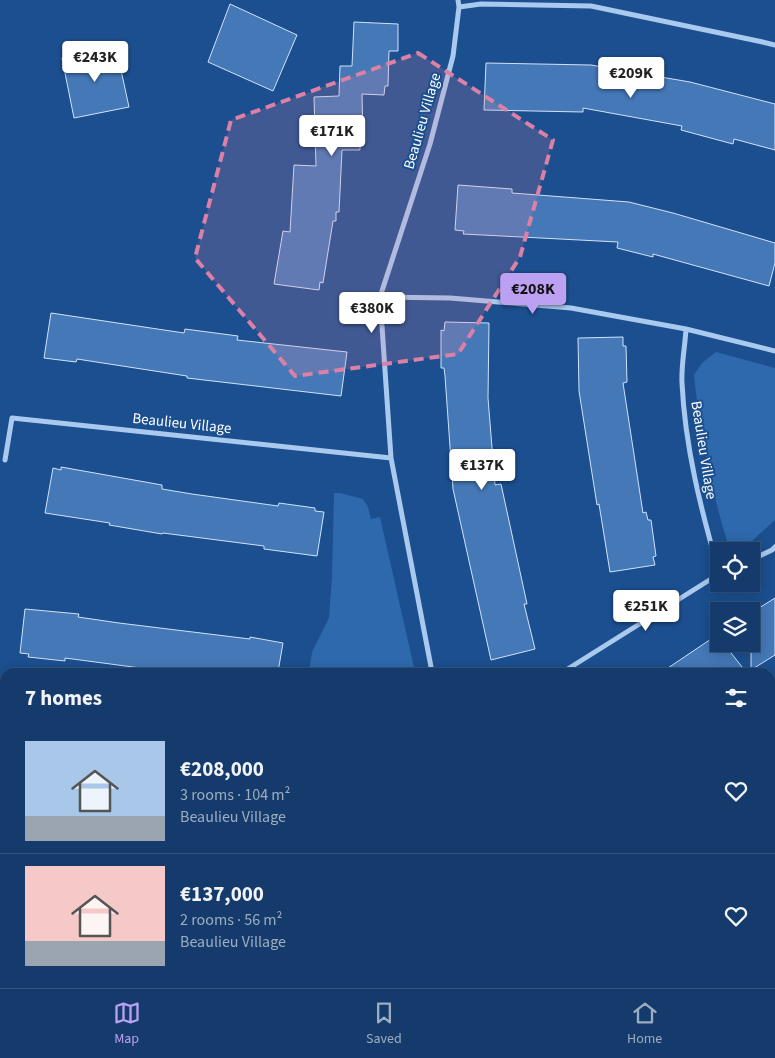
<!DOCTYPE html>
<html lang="en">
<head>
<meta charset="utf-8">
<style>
	:root { --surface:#143b6b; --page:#1d4271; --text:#f1f3f6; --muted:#9dadc1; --line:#33557e; --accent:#bca0f2 }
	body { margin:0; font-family:"Source Sans 3",sans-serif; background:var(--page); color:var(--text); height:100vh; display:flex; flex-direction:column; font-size:19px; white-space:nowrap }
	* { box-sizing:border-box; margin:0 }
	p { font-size:16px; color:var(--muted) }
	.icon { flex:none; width:28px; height:28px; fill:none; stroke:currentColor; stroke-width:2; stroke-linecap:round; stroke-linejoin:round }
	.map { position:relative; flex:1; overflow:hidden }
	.side { position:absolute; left:0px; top:668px; width:775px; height:321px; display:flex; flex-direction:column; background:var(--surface); border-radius:15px 15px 0 0; box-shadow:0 2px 12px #0003,0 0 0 1px var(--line) }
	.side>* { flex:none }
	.controls { position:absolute; left:710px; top:542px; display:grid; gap:10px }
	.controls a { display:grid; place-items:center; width:50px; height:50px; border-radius:0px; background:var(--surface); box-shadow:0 2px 12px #0003,0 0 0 1px var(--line); font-size:25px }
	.price { position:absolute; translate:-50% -42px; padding:0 11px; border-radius:5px; background:#fff; color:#222; font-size:16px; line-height:32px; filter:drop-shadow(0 1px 2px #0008) }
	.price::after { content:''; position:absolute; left:50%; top:30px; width:15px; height:11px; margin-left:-8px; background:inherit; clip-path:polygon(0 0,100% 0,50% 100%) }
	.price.current { background:var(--accent); color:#111 }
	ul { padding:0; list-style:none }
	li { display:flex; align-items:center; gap:15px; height:125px; padding:0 25px }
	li+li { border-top:1px solid var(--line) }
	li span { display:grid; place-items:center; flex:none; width:140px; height:100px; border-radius:0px; color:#555 }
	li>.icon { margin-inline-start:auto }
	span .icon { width:60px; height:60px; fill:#fffc; stroke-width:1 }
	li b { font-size:21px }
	h2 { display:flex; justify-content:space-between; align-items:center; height:60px; padding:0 25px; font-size:21px }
	.menu { display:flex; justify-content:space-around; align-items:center; height:70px; border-top:1px solid var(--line); background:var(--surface); font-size:14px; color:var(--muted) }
	.menu a { display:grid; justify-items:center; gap:2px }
	.menu .current { color:var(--accent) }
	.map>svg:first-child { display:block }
</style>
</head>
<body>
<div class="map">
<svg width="775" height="988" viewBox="0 0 775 988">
	<rect width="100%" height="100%" fill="#1b4f8f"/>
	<path fill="#2e69ad" d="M716 352 775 368V520L741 551H730C712 494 700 435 694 375L702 363Z
		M334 493H340L363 499 368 507 371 519 380 517 415 672H309L312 652 329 618 332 577Z"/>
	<path fill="#4478b7" stroke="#cfe3fa" d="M230 4 297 35 273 91 208 62Z
		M354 22 398 24V51H389L388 86H385L384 95 362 94 363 141H360V150H342L339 212H336V221H333L323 283 320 282 319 290 274 284 283 231 290 232 294 165 316 166 314 97 339 96 340 66H352Z
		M116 47 129 107 74 118 62 58Z
		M486 63 591 65 690 82 775 104V150L734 139 733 144 681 130 682 126 583 108V112L484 110Z
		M458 185 512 189V193L629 202 673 213 775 243V263L769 286 653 254V257L617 248 618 242 463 234 464 231 455 230Z
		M51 313 184 333 185 329 238 336 237 340 347 352 341 396 187 378V376L77 359 76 362 44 358Z
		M445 322 489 323 488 398 495 485 501 484 527 604H524L535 649 491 660 453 489 445 376 444 368H441V330L444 331Z
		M623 337V346H626L627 382 623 383 643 513 646 512 648 520H651L656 556 653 557 655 565 610 572 599 504 597 505 579 391 578 338Z
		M61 467 162 485V489L192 494 278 506 279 503 315 508V511L324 512 317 556 264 549V546L163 533 162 534 109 525 110 523 45 513 53 468 61 470Z
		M775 598V655L751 670V613Z
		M25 609 79 614 78 617 119 623 250 639V637L283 643 278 672H171L65 658V661L28 657 29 654 20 653Z
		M717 635 719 644H724L746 672H662Z"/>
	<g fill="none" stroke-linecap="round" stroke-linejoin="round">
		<path stroke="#a9c9ee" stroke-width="5" d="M459 7 481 4 591 6 758 41 775 45
			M380 297 450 298 571 308 686 329 775 351
			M686 329C685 347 681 366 682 383 685 447 701 510 719 572
			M5 460 12 418 391 458
			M751 560 772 550 775 547
			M432 672 391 458 380 297 430 144 453 56 459 7 458 0
			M563 672 719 574
			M0 721 5 722
			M770 885 775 881
			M125 984V988
			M427 984V988"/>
		<path stroke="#d6e6fa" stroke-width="10" d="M773 988 775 986"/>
	</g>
	<path fill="#dd80a5" fill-opacity="0.2" stroke="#dd80a5" stroke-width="4" stroke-dasharray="10 6" stroke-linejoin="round" d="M418 53 553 140 520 257 458 354 295 376 195 258 231 120Z"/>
	<g text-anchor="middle" stroke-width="4" stroke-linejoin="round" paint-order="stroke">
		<g font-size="15" fill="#fff" stroke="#1b4f8f">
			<text transform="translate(422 121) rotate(-74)" y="5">Beaulieu Village</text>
			<text transform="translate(182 423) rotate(6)" y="5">Beaulieu Village</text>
			<text transform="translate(704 450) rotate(81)" y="5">Beaulieu Village</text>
		</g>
	</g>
</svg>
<div class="controls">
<a><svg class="icon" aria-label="locate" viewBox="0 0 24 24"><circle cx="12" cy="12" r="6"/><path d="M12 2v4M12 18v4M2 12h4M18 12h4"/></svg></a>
<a><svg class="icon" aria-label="layers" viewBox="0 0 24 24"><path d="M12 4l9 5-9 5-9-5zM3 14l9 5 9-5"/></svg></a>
</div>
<b class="price" style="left:95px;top:83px">€243K</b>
<b class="price" style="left:631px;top:99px">€209K</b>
<b class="price" style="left:332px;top:157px">€171K</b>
<b class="price current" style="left:533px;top:315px">€208K</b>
<b class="price" style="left:372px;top:334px">€380K</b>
<b class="price" style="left:482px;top:491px">€137K</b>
<b class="price" style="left:646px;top:632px">€251K</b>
<section class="side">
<h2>7 homes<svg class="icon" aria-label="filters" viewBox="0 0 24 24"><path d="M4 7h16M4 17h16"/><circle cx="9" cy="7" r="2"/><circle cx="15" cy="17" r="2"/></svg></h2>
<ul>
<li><span style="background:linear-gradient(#a9c7e8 75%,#9aa5b1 0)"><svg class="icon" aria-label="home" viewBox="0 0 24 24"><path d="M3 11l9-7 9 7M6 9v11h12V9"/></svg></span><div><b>€208,000</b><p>3 rooms · 104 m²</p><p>Beaulieu Village</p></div><svg class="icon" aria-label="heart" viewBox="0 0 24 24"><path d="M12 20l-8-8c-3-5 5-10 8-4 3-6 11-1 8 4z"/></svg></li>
<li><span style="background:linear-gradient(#f6c9c9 75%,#9aa5b1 0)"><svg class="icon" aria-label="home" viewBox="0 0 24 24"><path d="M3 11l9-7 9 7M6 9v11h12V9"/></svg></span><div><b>€137,000</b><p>2 rooms · 56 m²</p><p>Beaulieu Village</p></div><svg class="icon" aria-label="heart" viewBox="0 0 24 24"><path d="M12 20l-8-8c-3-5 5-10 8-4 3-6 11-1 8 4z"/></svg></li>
</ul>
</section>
</div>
<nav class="menu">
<a class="current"><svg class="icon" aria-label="map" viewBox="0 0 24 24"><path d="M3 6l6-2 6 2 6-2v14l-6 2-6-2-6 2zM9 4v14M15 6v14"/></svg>Map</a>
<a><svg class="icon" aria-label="saved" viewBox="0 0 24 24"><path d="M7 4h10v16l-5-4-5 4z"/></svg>Saved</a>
<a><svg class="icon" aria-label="home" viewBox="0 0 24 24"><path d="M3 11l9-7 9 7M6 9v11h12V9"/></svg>Home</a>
</nav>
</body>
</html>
